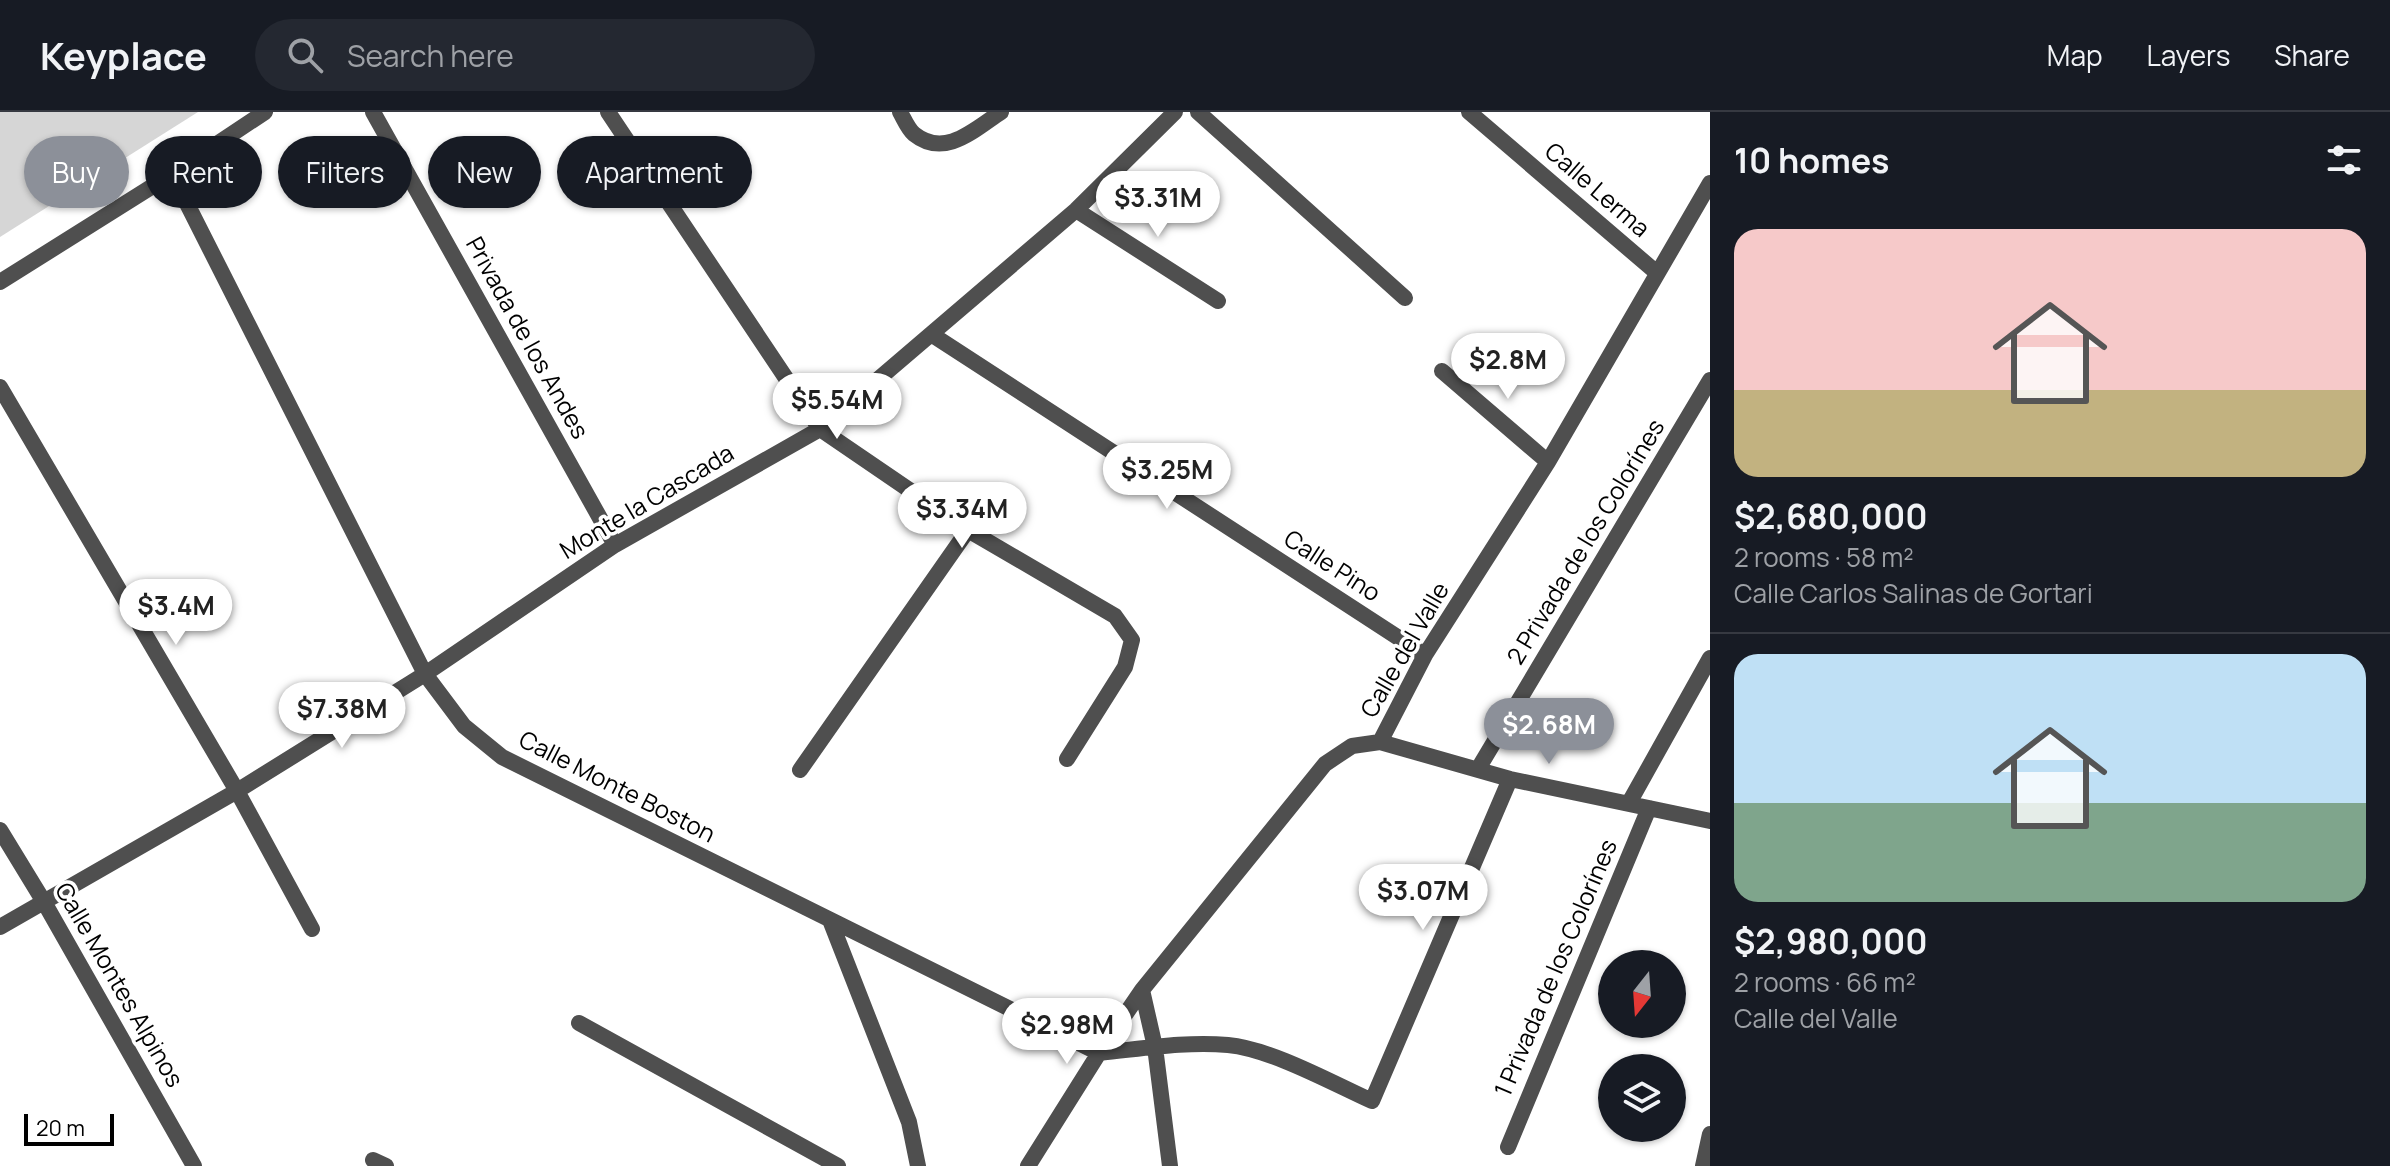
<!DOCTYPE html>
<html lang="en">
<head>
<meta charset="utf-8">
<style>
	:root { --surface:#171b24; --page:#242831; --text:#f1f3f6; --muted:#9ea1a6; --line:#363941; --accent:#8c9099 }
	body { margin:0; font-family:Manrope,sans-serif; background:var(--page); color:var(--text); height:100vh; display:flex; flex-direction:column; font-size:30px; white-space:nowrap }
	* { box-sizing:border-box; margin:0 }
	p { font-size:26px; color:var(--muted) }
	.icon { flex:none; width:44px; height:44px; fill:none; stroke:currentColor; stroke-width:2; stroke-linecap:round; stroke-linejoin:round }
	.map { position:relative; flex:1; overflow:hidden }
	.sheet { display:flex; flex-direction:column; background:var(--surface); width:680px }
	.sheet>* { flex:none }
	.top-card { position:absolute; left:24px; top:24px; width:760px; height:72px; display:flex; gap:16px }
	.needle { width:52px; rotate:197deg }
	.fabs { position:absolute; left:1598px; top:838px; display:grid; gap:16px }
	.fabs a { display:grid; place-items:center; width:88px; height:88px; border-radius:50%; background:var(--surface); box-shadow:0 2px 6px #0004; font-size:40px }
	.scale { position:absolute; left:24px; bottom:20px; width:90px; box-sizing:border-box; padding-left:8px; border:4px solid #000; border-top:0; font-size:22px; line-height:28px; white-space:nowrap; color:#000; -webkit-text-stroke:6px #fff; paint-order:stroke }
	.price { position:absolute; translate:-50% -68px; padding:0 18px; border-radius:28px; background:#fff; color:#222; font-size:26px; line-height:52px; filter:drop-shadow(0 2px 4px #0008) }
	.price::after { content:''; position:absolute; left:50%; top:48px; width:24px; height:18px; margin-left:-12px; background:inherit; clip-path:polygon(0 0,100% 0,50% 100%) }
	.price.on { background:var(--accent); color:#fff }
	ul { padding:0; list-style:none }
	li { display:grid; align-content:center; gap:16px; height:424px; padding:0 24px }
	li+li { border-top:2px solid var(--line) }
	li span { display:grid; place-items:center; height:248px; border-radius:24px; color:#555 }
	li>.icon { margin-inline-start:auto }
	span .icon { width:144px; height:144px; fill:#fffc; stroke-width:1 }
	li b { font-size:34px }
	h2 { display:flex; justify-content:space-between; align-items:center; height:96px; padding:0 24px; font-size:34px }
	.chip { padding:0 28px; border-radius:36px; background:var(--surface); box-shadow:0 2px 6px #0004; font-size:28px; line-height:72px }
	.chip.on { background:var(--accent); color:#fff }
	header { display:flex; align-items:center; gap:48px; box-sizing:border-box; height:112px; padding:0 40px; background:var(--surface); border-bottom:2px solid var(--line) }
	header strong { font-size:38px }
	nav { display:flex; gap:44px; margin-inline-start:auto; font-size:28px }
	.search { width:560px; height:72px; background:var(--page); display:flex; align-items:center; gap:20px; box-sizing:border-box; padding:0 28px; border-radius:44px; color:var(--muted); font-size:30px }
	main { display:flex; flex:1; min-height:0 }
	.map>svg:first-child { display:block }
</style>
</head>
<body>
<header>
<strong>Keyplace</strong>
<div class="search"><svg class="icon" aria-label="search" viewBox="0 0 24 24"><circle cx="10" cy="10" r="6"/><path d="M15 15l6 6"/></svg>Search here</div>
<nav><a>Map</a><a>Layers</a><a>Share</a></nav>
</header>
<main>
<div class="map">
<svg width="1710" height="1054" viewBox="0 0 1710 1054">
	<rect width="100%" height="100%" fill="#fff"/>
	<path fill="#d6d6d6" d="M0 0H198L0 125Z"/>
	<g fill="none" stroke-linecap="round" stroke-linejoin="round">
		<path stroke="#4f4f4f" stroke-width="16" d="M373 0 615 433
			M608 0 820 317 968 418 1115 504 1132 528 1125 555 1067 647
			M900 0C904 7 908 17 914 22 945 47 975 17 1001 0
			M1198 0 1405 186
			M1469 0 1657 161
			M172 62 425 562 464 614 502 645 1099 941C1141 937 1185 929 1228 933 1271 937 1332 971 1372 989L1510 667
			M1076 98 1218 189
			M0 170 172 62 265 0
			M931 222 1425 543
			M1442 259 1548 350
			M0 275 237 679 312 817
			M1380 630 1510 667 1710 709
			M1478 657 1710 268
			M800 658 968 418
			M1629 691 1710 546
			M0 718 44 790 194 1054
			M830 808 909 1010 918 1054
			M0 815 237 679 425 562 615 433 820 317 1076 98 1175 0
			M1142 878 1155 935 1170 1054
			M579 911 838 1054
			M1508 1035 1649 696
			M373 1048 386 1054
			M1028 1054 1099 941 1142 878 1325 652 1352 634 1380 630 1425 543 1548 350 1710 71
			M1703 1054 1710 1022"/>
	</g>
	<g text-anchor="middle" stroke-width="7" stroke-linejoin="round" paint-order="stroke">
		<g font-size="24" fill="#000" stroke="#fff">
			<text transform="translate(1597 78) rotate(41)" y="8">Calle Lerma</text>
			<text transform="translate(527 226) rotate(61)" y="8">Privada de los Andes</text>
			<text transform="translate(647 390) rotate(-31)" y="8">Monte la Cascada</text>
			<text transform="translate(1586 430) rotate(-59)" y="8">2 Privada de los Colorínes</text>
			<text transform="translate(1332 454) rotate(33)" y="8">Calle Pino</text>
			<text transform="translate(1405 538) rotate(-60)" y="8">Calle del Valle</text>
			<text transform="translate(617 675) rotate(27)" y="8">Calle Monte Boston</text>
			<text transform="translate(1556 856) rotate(-67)" y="8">1 Privada de los Colorínes</text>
			<text transform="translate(119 873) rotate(60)" y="8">Calle Montes Alpinos</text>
		</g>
	</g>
</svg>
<div class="fabs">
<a><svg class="needle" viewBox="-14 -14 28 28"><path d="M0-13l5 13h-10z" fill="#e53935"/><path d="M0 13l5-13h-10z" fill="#9ea1a6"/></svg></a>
<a><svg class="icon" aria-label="layers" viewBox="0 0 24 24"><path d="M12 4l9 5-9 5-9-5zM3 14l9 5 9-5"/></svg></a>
</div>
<div class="scale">20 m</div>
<b class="price" style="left:1158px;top:127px">$3.31M</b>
<b class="price" style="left:1508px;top:289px">$2.8M</b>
<b class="price" style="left:837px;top:329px">$5.54M</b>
<b class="price" style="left:1167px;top:399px">$3.25M</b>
<b class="price" style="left:962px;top:438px">$3.34M</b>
<b class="price" style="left:176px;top:535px">$3.4M</b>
<b class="price" style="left:342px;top:638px">$7.38M</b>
<b class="price on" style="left:1549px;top:654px">$2.68M</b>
<b class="price" style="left:1423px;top:820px">$3.07M</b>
<b class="price" style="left:1067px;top:954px">$2.98M</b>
<div class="top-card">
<a class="chip on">Buy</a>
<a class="chip">Rent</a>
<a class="chip">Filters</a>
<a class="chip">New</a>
<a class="chip">Apartment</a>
</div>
</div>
<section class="sheet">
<h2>10 homes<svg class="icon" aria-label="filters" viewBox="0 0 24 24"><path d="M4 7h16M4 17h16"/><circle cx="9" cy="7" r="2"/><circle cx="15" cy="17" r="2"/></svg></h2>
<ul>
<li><span style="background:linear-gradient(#f6c9c9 65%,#c2b280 0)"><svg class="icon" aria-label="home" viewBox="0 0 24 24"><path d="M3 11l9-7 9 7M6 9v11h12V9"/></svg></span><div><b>$2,680,000</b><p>2 rooms · 58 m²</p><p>Calle Carlos Salinas de Gortari</p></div></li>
<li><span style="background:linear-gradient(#bfe0f5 60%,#7fa58c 0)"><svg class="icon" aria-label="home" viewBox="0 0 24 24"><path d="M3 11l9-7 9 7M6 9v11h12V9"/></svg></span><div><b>$2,980,000</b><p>2 rooms · 66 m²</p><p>Calle del Valle</p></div></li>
</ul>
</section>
</main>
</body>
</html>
